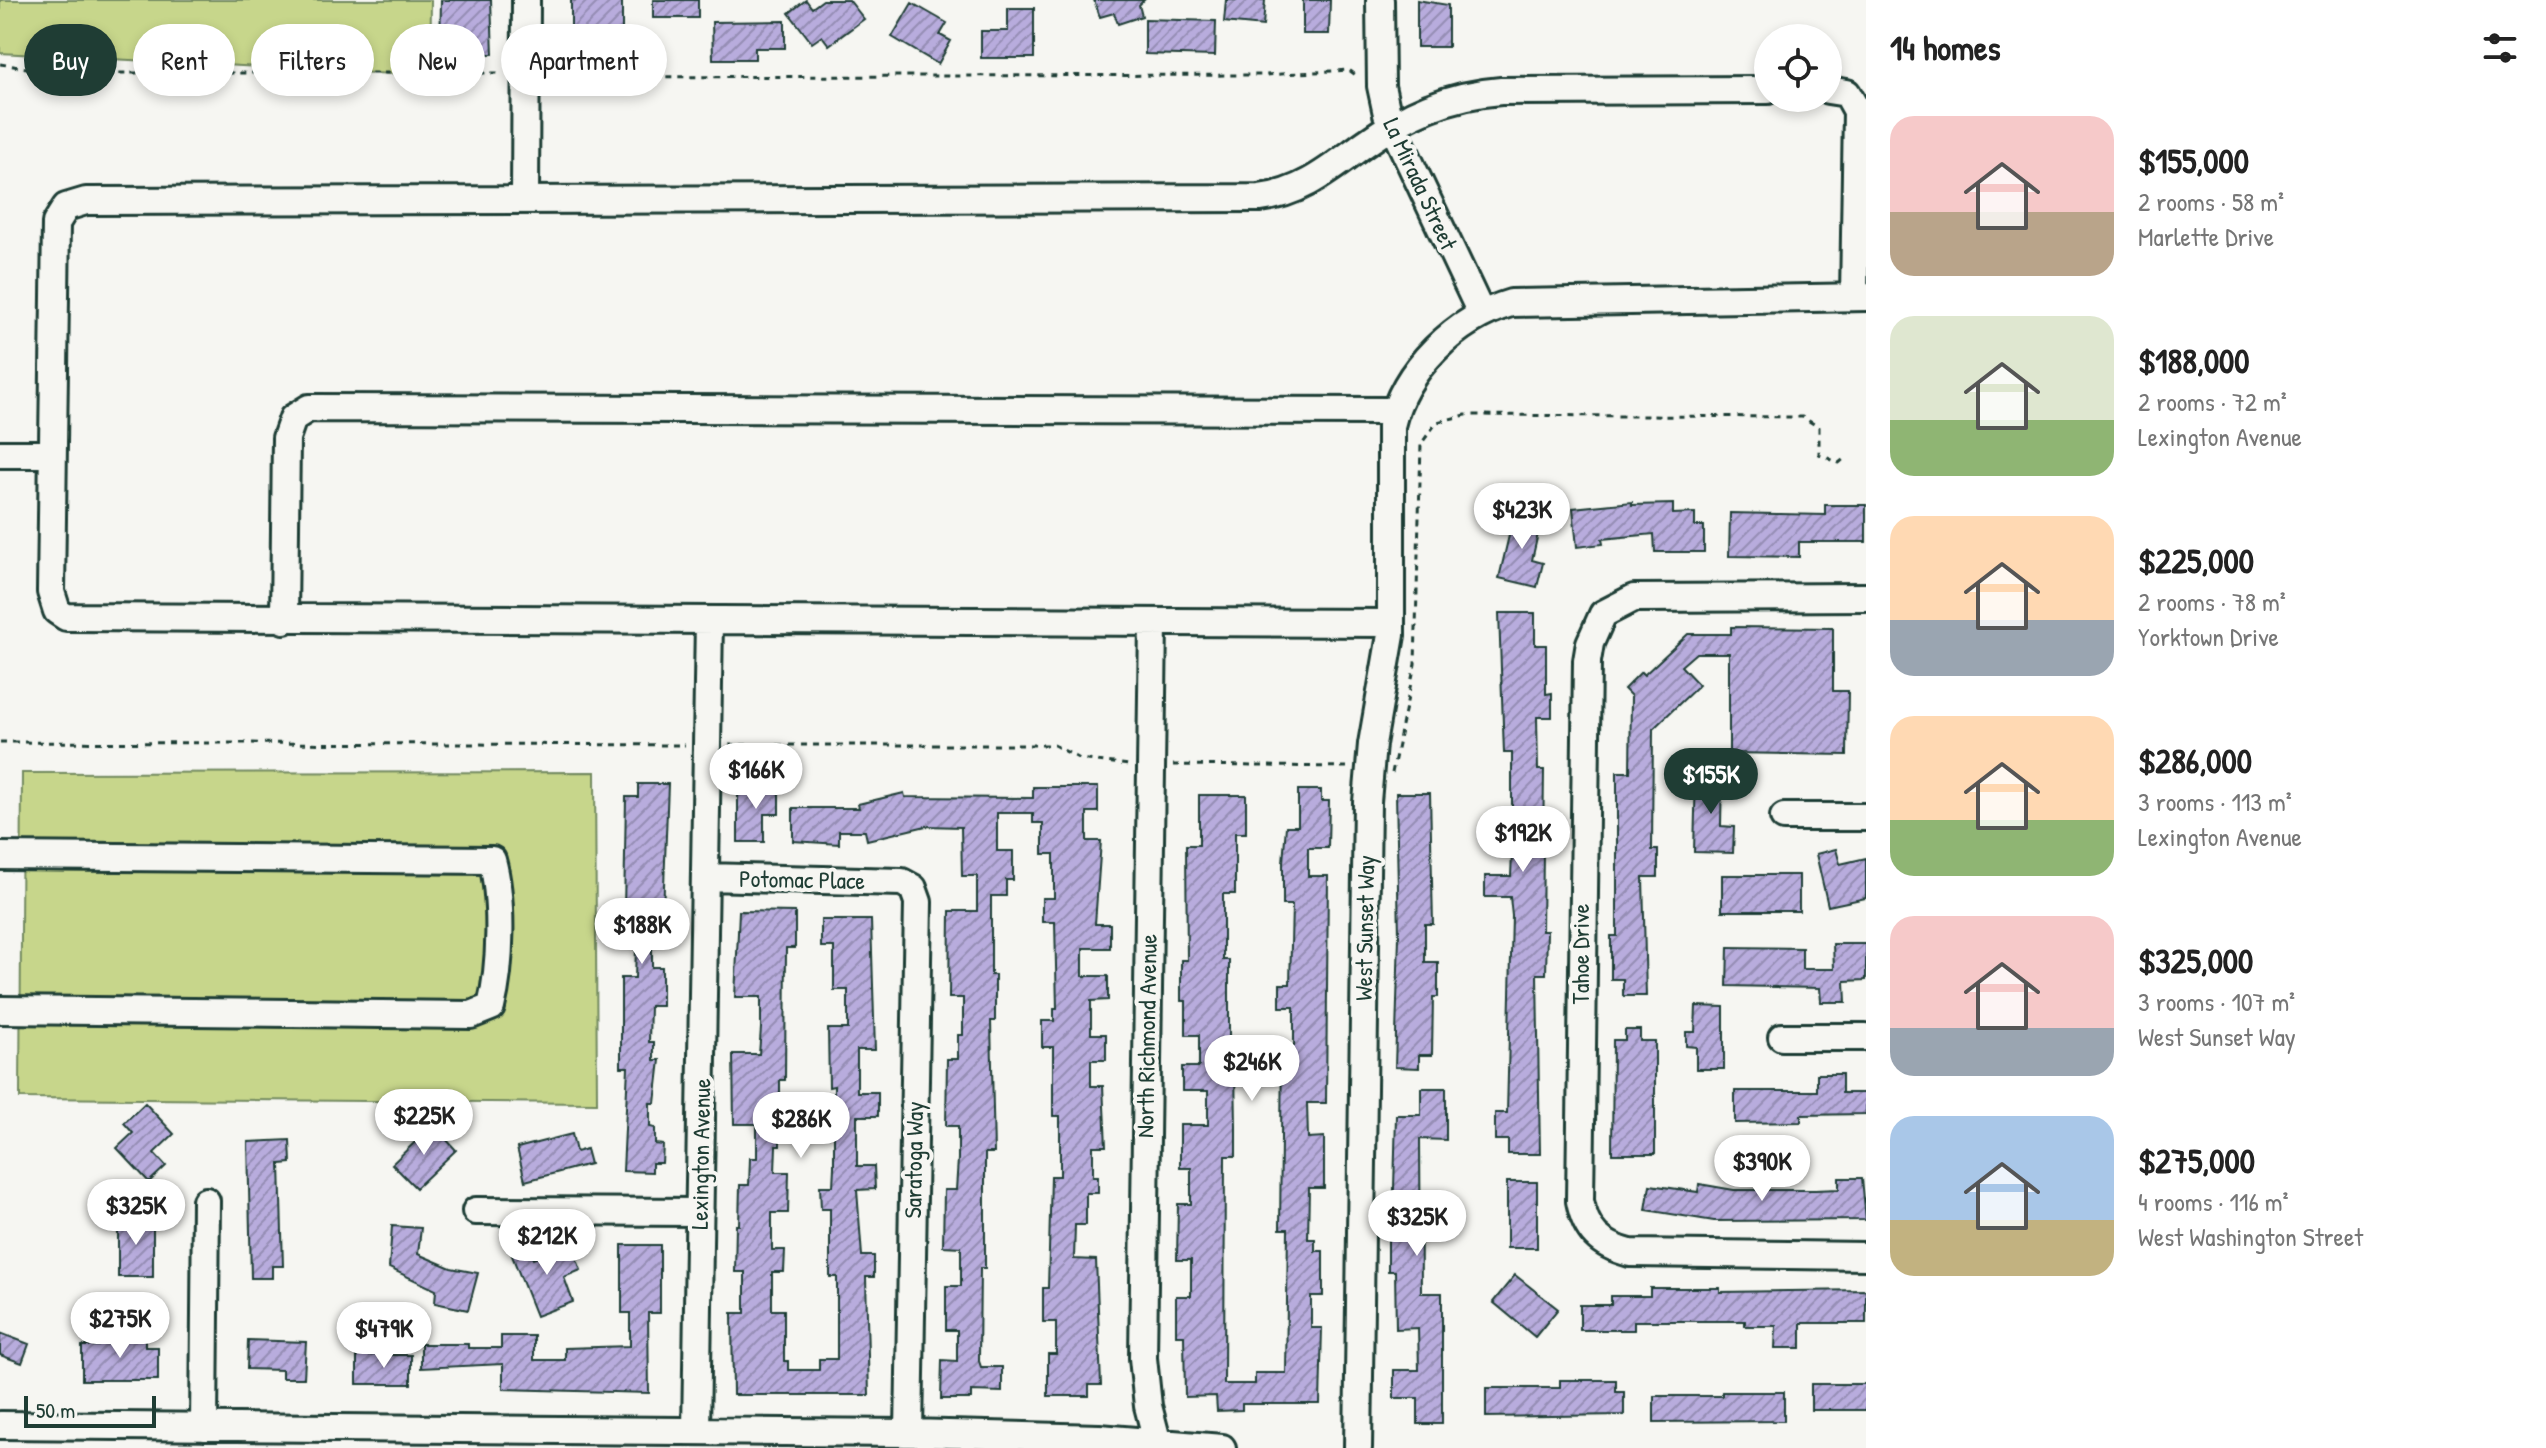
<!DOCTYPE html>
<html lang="en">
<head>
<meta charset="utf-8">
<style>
	:root { --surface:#fff; --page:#f2f2f2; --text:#222; --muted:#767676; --accent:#1f3d34 }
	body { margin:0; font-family:"Patrick Hand",sans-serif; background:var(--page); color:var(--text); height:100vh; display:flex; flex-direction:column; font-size:30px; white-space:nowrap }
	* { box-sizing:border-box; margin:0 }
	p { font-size:26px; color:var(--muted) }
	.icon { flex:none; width:44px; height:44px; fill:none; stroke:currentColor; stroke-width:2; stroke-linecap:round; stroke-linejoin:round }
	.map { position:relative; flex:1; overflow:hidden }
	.drawer { display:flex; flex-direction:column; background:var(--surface); width:680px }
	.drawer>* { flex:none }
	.hud { position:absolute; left:24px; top:24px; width:760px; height:72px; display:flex; gap:16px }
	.buttons { position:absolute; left:1754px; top:24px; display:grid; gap:16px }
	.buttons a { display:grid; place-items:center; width:88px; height:88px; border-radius:50%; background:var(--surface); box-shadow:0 4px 12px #0003; font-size:40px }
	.scale { position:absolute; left:24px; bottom:20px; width:132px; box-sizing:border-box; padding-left:8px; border:4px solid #1f3d34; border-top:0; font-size:22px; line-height:28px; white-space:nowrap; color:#1f3d34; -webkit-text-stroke:6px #f6f6f2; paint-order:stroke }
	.price { position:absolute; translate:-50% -68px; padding:0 18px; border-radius:28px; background:#fff; color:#222; font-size:26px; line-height:52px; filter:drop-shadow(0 2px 4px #0008) }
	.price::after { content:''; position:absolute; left:50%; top:48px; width:24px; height:18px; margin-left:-12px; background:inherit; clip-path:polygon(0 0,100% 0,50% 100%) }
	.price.selected { background:var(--accent); color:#fff }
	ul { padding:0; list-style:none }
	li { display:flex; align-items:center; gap:24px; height:200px; padding:0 24px }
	li span { display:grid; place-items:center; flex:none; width:224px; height:160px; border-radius:24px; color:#555 }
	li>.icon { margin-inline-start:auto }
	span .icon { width:96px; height:96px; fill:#fffc; stroke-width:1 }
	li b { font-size:34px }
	h2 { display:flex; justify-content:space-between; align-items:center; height:96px; padding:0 24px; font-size:34px }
	.pill { padding:0 28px; border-radius:36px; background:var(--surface); box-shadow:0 4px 12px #0003; font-size:28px; line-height:72px }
	.pill.selected { background:var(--accent); color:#fff }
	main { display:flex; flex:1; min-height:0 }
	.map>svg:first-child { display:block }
</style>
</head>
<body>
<main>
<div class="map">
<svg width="1866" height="1448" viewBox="0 0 1866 1448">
	<defs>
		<pattern id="building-hatch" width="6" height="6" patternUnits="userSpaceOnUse" patternTransform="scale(2)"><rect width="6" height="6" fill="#b8acdd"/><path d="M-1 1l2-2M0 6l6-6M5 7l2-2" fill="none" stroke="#958db4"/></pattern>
	</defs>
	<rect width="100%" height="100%" fill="#f6f6f2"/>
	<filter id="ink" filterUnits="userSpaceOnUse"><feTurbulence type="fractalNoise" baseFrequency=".0125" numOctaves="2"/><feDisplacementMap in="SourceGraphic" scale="16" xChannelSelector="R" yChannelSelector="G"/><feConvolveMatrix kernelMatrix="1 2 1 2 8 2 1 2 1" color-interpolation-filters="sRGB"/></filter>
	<g filter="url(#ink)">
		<path fill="#c7d68b" stroke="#738a60" stroke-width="2" d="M0 0H431L430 76 0 53Z
			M595 772 597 1103 20 1098 22 773Z"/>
		<path fill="url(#building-hatch)" stroke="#1f3d34" stroke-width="2" d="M441 0H491L493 54 440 53Z
			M571 0H622V58H571Z
			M653 0H698V18H653Z
			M806 0 812 8 823 0H849L864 19 829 45 822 36 812 43 789 13Z
			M1094 0H1144L1139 5 1142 16 1118 24 1114 13 1100 17Z
			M1226 0H1265L1263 26 1224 22Z
			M1303 0H1330L1329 34H1303Z
			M1417 0 1448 5V47H1417Z
			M912 3 947 23 940 35 951 41 938 64 892 37Z
			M1008 8H1034V58H981V31H1008Z
			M1145 19 1216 21 1215 56 1145 54Z
			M785 21V48H755V59H713L712 22Z
			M1632 502V505L1673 504V514L1695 513V526H1704V552H1655L1654 534 1602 539 1603 544 1577 547 1573 508Z
			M1825 505H1866V542H1799V557L1729 556 1730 513 1825 515Z
			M1515 510 1542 516 1532 560 1543 563 1537 587 1499 578Z
			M1499 613H1535V645H1546V694L1552 693V717H1537L1538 770H1544L1542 931H1547L1546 974H1537L1540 1154H1508V1140H1495V1113H1507L1512 916 1510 897H1485V876H1511L1512 854V753H1504Z
			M1731 627 1833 628V691H1848L1847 755 1729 753V653H1696L1681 666 1699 685 1653 729 1652 850H1658V877H1643L1646 996H1623V979H1611V936H1617V772H1630L1631 696 1624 689 1641 672 1644 675 1688 634H1731Z
			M1696 772H1722L1721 826 1734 827 1733 853 1694 852Z
			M638 784H668L663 912H667L666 934 652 933V967H662V1006H650L649 1042H654V1060H660L655 1103H650V1127L655 1128V1144L663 1145 662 1163H652V1172L623 1171 628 1067H621V978H635L636 947H621V934H611V911H624L626 797H638Z
			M738 787H779V814H764V842H738Z
			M1033 787H1098V812H1087V841H1101L1095 924H1110V948H1083V976H1108V1000L1091 1001V1034H1106V1060H1091V1086H1103L1106 1146H1093V1176H1098V1193H1086V1225H1075L1074 1259 1096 1260 1101 1385H1089V1396H1048V1354H1056V1322H1043V1288H1048L1051 1176H1060V1116H1053V1047H1042V1021H1054V1009H1057L1055 922H1042V898H1054V854H1043V823H1033V813H997V851H1013V880H1006V896H991V975H995V1021H991L994 1153H985V1268H980L979 1361 981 1367H1002V1392L971 1391V1399H941L942 1360 957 1361V1330H946V1286H961V1247L943 1246 944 1190H956L958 1159V1126H946L947 1059H958V1035H963V998H949L950 911H977V876H962L961 827 926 826 867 840 865 831H839V844L793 841V808H859L858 804 904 793 905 797 1033 798Z
			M1298 790H1321V801H1329L1328 848H1308V876H1328L1326 1103H1307L1308 1138 1324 1137V1188H1309L1308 1239H1315V1251H1323V1296H1311V1328H1322L1320 1404H1242V1410L1217 1411 1216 1396 1185 1397 1184 1335H1176V1296H1191V1260H1177L1178 1204H1191V1168H1180V1125H1208V1091H1182V1067H1199V1035H1186V1001H1181V960H1187L1186 845H1199V795H1246V833H1235V894H1223V960H1229V1067H1235L1236 1126V1156H1225L1224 1384H1255V1373H1286L1288 1229H1280L1282 1046H1294V1007H1280V984H1290L1292 905H1283V862L1286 826H1298Z
			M1396 793H1430L1433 924H1425V962H1438V997H1433L1432 1055H1419V1068L1395 1067 1399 936Z
			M1836 849 1840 864 1866 858V898L1828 906 1816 854Z
			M1722 875H1799V911H1722Z
			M739 911 795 912V948H786L785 1080H780V1146H776L775 1172H789L788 1213H772V1250H785L784 1272H772V1310H784V1361H788V1370H819V1359H837V1277H830V1209H821L820 1186H833L834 1167V1086L829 1087 828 1029H848V990H834V947H821V920H871L875 1050H857V1092H878V1116H857V1166H874L875 1189 857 1190 862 1256H874V1277H866L869 1395H733L732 1313H745V1272H735L736 1225H739L740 1185H749L750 1158H757V1124H734L733 1054H759L761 1028V997H735Z
			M1833 944H1866V980L1845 981 1846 1002H1821L1820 988 1727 986 1728 947 1802 948V969H1834Z
			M1696 1006 1724 1007V1069H1696V1047L1686 1046V1032H1695Z
			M1625 1030H1640V1041H1655V1154H1612L1613 1040H1625Z
			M1817 1074H1842V1093H1866V1114L1801 1115V1122L1735 1123V1091H1817Z
			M1421 1088H1446V1140L1420 1139 1421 1293H1442V1424H1418V1398H1394V1370H1419L1418 1328 1396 1329 1395 1271H1388V1225H1393L1396 1115H1421Z
			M145 1103 174 1134 154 1153 166 1166 149 1182 117 1148 133 1133 124 1123Z
			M433 1125 456 1150 416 1188 392 1164Z
			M572 1134 576 1152 586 1149 590 1164 525 1181 517 1148Z
			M290 1140 291 1163 280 1164 283 1266H272V1278H251L248 1142Z
			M1839 1178H1862L1866 1220 1714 1221 1646 1210 1650 1185 1698 1192 1699 1184 1734 1190H1815L1839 1189Z
			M1507 1182H1537V1248H1507Z
			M118 1217H153V1277H118Z
			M392 1226 421 1228 418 1254 451 1268 478 1273 468 1310 435 1303 436 1290 389 1268Z
			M571 1244 581 1270 564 1277 573 1302 536 1316 511 1253 528 1246 533 1259Z
			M622 1245H660V1313H648L649 1393 503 1389V1364L421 1368V1344H468V1348H501V1336H534V1360H565V1348L630 1346V1313H622Z
			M1515 1275 1558 1309 1535 1337 1493 1302Z
			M1650 1288H1720V1292L1866 1290V1323H1801V1348H1775L1776 1326H1745V1321H1634V1330H1580V1305H1611V1296H1650Z
			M0 1333 29 1344 22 1363 0 1355Z
			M99 1336H145V1347H158V1380H82V1346H99Z
			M248 1340 306 1342 304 1378H282V1370L247 1369Z
			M357 1355H411V1384H357Z
			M1560 1380H1616V1392H1624V1415L1486 1417V1388H1560Z
			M1811 1384H1866V1410H1811Z
			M1722 1392H1784V1421L1654 1422V1396H1722Z"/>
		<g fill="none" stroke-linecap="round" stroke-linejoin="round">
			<g stroke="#1f3d34" stroke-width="32">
				<path id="minor" d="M1380 0 1381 86 1387 114 1481 313
					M1828 90 1847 93 1857 111 1854 297
					M525 200 526 0
					M0 454H52
					M1866 597 1634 598 1603 614 1590 643 1587 661 1580 1201C1586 1232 1600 1245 1630 1253L1866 1256
					M284 620 286 438 293 418 309 408 1395 411
					M1153 622 1143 1358 1148 1406 1159 1448
					M1390 623 66 617 57 611 51 592 56 223 66 207 86 201 1260 198C1302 193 1330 169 1363 145 1406 114 1448 95 1501 91L1768 90
					M1784 817H1866
					M0 856 492 860C503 900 501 967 491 1007L471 1015 0 1010
					M706 877 902 882 913 888 918 902 909 1433
					M1782 1037H1866
					M476 1211 700 1212
					M0 1425 909 1433 1099 1438 1222 1448
					M204 1427 206 1201
					M696 1431 709 621
					M1358 1448 1367 802 1372 744 1391 635V426C1404 369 1456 319 1511 303L1866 297"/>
			</g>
			<path stroke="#1f3d34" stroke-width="3" stroke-dasharray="6 6" stroke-linecap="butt" d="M0 64 60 73H503
				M547 73 570 71 600 77 1265 75 1349 70 1357 76
				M0 742 685 745
				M729 745H1054L1080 759 1129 765
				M1173 765 1349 767
				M1392 773 1415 664 1421 444 1437 422 1466 415 1802 417 1819 427V454L1839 463 1845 458"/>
			<use href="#minor" stroke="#f6f6f2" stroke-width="26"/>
		</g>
	</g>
	<g text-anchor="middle" stroke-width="8" stroke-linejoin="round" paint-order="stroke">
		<g font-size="24" fill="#1f3d34" stroke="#f6f6f2">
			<text transform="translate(1420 184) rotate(65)" y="8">La Mirada Street</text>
			<text transform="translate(802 880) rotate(1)" y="8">Potomac Place</text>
			<text transform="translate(1365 928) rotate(-89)" y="8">West Sunset Way</text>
			<text transform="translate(1581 954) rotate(-90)" y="8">Tahoe Drive</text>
			<text transform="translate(1147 1036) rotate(-89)" y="8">North Richmond Avenue</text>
			<text transform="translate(701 1154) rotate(-89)" y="8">Lexington Avenue</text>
			<text transform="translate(914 1160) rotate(-89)" y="8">Saratoga Way</text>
		</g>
	</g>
</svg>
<div class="buttons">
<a><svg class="icon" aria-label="locate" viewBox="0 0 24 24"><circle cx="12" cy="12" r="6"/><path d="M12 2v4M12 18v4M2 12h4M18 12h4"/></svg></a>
</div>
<div class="scale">50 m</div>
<b class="price" style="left:1522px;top:551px">$423K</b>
<b class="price" style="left:756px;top:811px">$166K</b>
<b class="price selected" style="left:1711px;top:816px">$155K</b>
<b class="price" style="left:1523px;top:874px">$192K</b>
<b class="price" style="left:642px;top:966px">$188K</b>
<b class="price" style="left:1252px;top:1103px">$246K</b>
<b class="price" style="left:424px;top:1157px">$225K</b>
<b class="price" style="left:801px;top:1160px">$286K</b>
<b class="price" style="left:1762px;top:1203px">$390K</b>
<b class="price" style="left:136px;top:1247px">$325K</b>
<b class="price" style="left:1417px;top:1258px">$325K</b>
<b class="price" style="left:547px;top:1277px">$212K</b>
<b class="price" style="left:120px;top:1360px">$275K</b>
<b class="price" style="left:384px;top:1370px">$479K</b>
<div class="hud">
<a class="pill selected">Buy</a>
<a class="pill">Rent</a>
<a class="pill">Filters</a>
<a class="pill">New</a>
<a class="pill">Apartment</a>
</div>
</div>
<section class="drawer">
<h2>14 homes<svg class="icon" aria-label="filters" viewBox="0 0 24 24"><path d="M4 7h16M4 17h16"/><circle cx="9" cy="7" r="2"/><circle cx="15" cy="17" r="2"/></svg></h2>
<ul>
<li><span style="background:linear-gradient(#f6c9c9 60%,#b9a48a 0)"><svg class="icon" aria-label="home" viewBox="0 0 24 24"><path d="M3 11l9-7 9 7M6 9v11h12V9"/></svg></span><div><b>$155,000</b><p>2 rooms · 58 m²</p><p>Marlette Drive</p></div></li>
<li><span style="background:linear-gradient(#dfe7d0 65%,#8fb573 0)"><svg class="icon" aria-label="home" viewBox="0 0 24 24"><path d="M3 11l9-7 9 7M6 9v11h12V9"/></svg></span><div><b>$188,000</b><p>2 rooms · 72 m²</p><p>Lexington Avenue</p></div></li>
<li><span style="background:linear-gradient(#ffd9b3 65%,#9aa5b1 0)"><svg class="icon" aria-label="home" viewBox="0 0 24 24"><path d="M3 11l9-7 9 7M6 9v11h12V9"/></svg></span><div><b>$225,000</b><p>2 rooms · 78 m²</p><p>Yorktown Drive</p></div></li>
<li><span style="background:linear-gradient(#ffd9b3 65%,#8fb573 0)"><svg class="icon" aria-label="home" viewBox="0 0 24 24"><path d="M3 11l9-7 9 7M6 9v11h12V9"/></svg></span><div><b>$286,000</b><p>3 rooms · 113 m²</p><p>Lexington Avenue</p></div></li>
<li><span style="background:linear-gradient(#f6c9c9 70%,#9aa5b1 0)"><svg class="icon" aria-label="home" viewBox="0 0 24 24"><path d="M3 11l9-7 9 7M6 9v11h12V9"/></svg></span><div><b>$325,000</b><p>3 rooms · 107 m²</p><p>West Sunset Way</p></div></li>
<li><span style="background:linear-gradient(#a9c7e8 65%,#c2b280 0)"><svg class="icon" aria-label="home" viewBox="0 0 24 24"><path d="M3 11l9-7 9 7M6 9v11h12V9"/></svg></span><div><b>$275,000</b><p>4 rooms · 116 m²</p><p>West Washington Street</p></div></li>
</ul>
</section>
</main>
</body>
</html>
